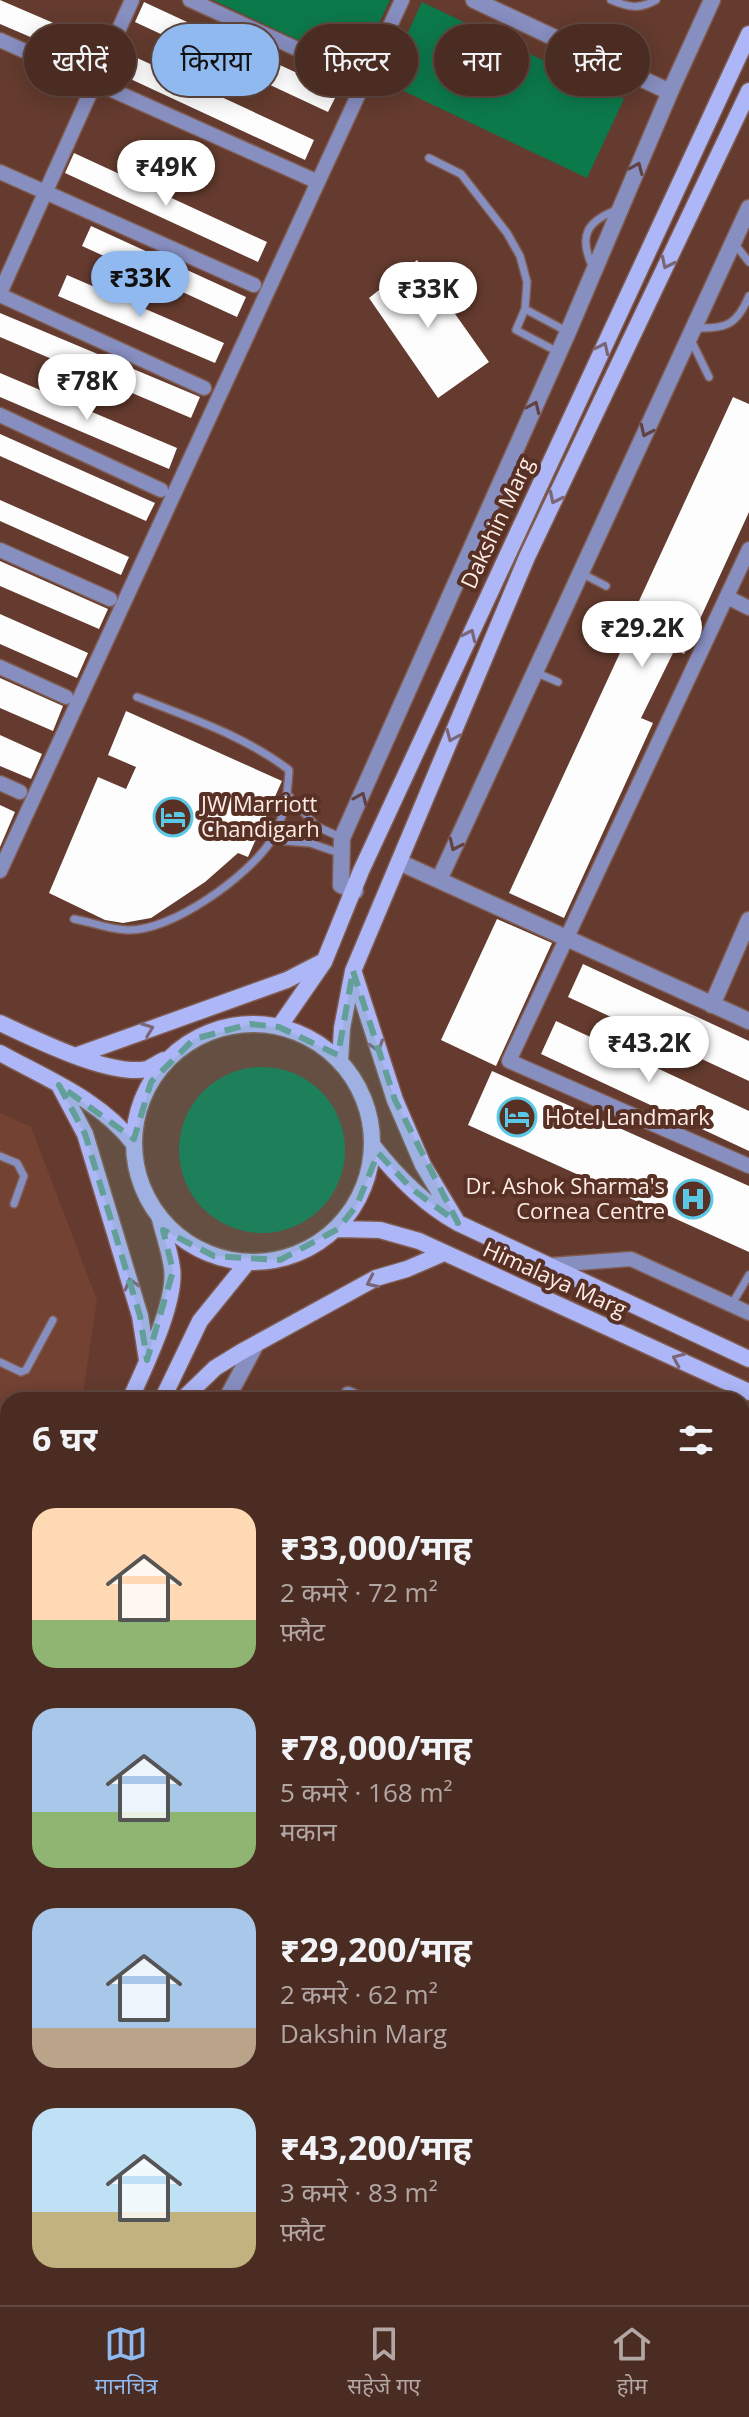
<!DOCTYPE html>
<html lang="hi">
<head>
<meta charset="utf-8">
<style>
	:root { --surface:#4b2c22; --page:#52342a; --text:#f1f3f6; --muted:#b2a7a5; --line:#624840; --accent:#90b9f0 }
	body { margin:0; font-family:"Open Sans","Noto Sans Devanagari",sans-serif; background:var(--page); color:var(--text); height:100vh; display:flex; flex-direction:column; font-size:30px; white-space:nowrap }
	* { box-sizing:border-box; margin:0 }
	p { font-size:26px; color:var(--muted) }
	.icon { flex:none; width:44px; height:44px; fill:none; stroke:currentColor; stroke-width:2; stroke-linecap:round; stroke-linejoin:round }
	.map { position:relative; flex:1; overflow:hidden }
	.sheet { position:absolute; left:0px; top:1392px; width:750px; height:914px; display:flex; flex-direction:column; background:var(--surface); border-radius:24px 24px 0 0; box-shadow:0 4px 20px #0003,0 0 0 2px var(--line) }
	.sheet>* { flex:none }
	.banner { position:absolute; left:24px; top:24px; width:702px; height:72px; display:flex; gap:16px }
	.price { position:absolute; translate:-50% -68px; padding:0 18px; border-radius:28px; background:#fff; color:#222; font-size:26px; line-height:52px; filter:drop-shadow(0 2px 4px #0008) }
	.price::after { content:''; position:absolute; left:50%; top:48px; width:24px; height:18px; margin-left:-12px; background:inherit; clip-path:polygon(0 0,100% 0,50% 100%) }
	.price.current { background:var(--accent); color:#111 }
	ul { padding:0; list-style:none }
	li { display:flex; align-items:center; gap:24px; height:200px; padding:0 32px }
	li span { display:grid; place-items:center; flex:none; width:224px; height:160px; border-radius:24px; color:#555 }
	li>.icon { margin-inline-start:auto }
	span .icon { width:96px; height:96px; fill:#fffc; stroke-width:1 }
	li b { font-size:34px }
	h2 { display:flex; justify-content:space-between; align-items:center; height:96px; padding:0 32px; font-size:34px }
	.pill { padding:0 28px; border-radius:36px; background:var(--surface); box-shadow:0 4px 20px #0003,0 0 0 2px var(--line); font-size:28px; line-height:72px }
	.pill.current { background:var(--accent); color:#111 }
	.tab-bar { display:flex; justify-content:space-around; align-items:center; height:112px; border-top:2px solid var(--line); background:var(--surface); font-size:22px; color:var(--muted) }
	.tab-bar a { display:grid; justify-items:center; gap:4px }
	.tab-bar .current { color:var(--accent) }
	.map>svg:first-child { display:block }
</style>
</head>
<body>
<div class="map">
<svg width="749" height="2305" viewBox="0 0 749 2305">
	<rect width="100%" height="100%" fill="#643b2e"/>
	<path fill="#734233" d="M0 1113 31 1127 97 1300 82 1400H8V1578L0 1596Z
		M284 2298H455L469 2305H281Z"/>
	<path fill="#0c794b" d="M213 0H390L358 68Z
		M422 2 624 99 587 178 385 82Z
		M179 1150a83 83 0 1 1 166 0a83 83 0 1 1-166 0Z
		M0 2031 8 2034V2122L0 2118Z
		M749 2041V2169L742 2166V2056Z
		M468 2298H723L720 2305H483Z"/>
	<path fill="#fdfdfd" d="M0 0 86 37 77 57 0 24Z
		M144 2 338 92 328 112 135 22Z
		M120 50 314 140 305 160 111 70Z
		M74 153 267 242 258 262 65 173Z
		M91 226 246 297 237 317 82 246Z
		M417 260 489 362 438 398 369 298Z
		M67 275 224 343 215 363 58 296Z
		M0 313 200 397 191 418 0 337Z
		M0 373 177 448 169 469 0 397Z
		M733 397 749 404V512L684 654 675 649 641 718 653 723 564 918 509 893 631 629 627 627Z
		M0 434 155 503 146 521 0 456Z
		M0 500 129 557 121 575 0 521Z
		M0 561 108 609 99 629 0 586Z
		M0 614 88 653 77 678 0 644Z
		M0 678 63 706 53 731 0 708Z
		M126 711 282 781 248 857 238 853 205 882 151 918 123 923 105 920 49 893 98 777 126 789 136 767 108 755Z
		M0 735 42 754 31 779 0 766Z
		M0 805 15 812 0 847Z
		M497 919 552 943 496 1066 441 1040Z
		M583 964 749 1041V1081L568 997Z
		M556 1021 749 1111V1151L541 1054Z
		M492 1071 749 1186V1252L468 1125Z"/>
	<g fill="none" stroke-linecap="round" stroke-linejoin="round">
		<g stroke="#7f5b4f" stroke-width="10">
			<path id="service" d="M611 0C628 7 639 10 656 0
				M429 158 461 174 507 233 520 256 527 282 525 309 568 332
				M734 243 749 262
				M593 268C578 236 586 221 619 209
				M525 309 516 330 558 352
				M696 328C726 329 737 325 749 296
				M691 340 709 377
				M581 573 606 586
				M535 672 558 682
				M288 795 316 826 342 838
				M271 840 310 843 342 854
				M74 919C91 922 111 930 128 930 172 931 247 877 271 841 284 820 288 793 289 770 245 736 188 717 137 697
				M0 1156 17 1163 24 1176 14 1204
				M732 1304 749 1275
				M0 1362 21 1372 26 1370 53 1320
				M0 1917 8 1926
				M0 1992 8 1989"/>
		</g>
		<g stroke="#7f5b4f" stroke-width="17">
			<path id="minor" d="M190 0 365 80
				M0 40 318 182
				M0 172 254 285
				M0 293 132 0
				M0 295 204 388
				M0 415 161 490
				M749 549 509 1061 749 1166
				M0 550 110 599
				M727 597 749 608
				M0 667 66 697
				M0 783 20 792
				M0 871 402 0
				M551 1265 631 1259 749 1313
				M348 1394 362 1400
				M0 1462 8 1466
				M742 1572 749 1575
				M742 1769 749 1772
				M742 1962 749 1965
				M0 2163 8 2167
				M742 2177 749 2180
				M742 2280 749 2265
				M48 2305 51 2298
				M258 2305 261 2298
				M730 2305 734 2298"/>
		</g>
		<g stroke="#7f5b4f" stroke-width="19">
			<path id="tertiary" d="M474 0 670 92
				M399 862 749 1021
				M439 880 749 208
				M355 891 341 885 342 838 568 332 670 92 712 0
				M712 1005 749 920
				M226 1400 256 1344
				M0 1588 8 1570
				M0 1905 8 1887"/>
		</g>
		<g stroke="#7f5b4f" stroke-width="19">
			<path id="secondary" d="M354 973 395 1100 423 1165 456 1220
				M0 1023C35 1039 110 1077 147 1069 153 1067 159 1062 164 1060
				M134 1143a119 119 0 1 1 238 0a119 119 0 1 1-238 0Z
				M279 1027 324 962 361 871 749 34
				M0 1053C47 1079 101 1100 134 1144
				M75 1056 287 980 322 962
				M340 1061 342 1028 353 971 527 557 749 91
				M59 1085 85 1134 140 1316 147 1360
				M373 1146C397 1177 424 1204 458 1223L749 1359
				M338 1229 380 1230 419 1241 749 1392
				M130 1400C144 1368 177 1302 172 1268 170 1252 164 1235 160 1219
				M162 1400 200 1321 247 1263
				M182 1400 215 1368 241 1352 376 1278 407 1269 444 1253
				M0 1697 8 1678
				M0 1769 8 1751"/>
		</g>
		<use href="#service" stroke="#878ec0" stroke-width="7"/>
		<use href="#minor" stroke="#878ec0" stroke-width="14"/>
		<use href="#tertiary" stroke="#878ec0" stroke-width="16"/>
		<use href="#secondary" stroke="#adb6f6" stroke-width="16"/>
	</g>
	<defs><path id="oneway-chevron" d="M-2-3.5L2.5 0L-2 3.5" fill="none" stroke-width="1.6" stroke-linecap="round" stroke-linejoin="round" transform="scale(2)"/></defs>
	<g stroke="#624343">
		<use href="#oneway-chevron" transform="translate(637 168) rotate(-67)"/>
		<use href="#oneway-chevron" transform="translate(534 407) rotate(-66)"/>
		<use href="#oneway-chevron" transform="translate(646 431) rotate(115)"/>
		<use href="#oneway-chevron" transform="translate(361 798) rotate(-66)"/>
		<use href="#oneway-chevron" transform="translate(455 845) rotate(115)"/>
	</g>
	<g stroke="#7b6678">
		<use href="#oneway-chevron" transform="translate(667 263) rotate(116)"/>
		<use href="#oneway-chevron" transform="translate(603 348) rotate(-65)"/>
		<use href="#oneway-chevron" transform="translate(555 498) rotate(116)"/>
		<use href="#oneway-chevron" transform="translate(470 635) rotate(-65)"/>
		<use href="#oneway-chevron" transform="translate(452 736) rotate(113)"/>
		<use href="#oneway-chevron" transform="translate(148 1029) rotate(-21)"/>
		<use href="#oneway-chevron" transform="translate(377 1046) rotate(72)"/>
		<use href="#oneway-chevron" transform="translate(372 1282) rotate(155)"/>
		<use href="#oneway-chevron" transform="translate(131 1284) rotate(-106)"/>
		<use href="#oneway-chevron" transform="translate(678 1359) rotate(-156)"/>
	</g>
	<path fill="#629f98" fill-opacity="0.2" stroke="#629f98" stroke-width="6" stroke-dasharray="16 10" stroke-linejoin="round" d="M353 971 395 1100 458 1223 412 1189 378 1153 357 1205 338 1229 280 1260 214 1256 163 1230 173 1271 147 1360 140 1316 85 1134 59 1085 134 1139 151 1082 194 1039 250 1024 279 1027 338 1055Z"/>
	<defs>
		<g id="hotel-ring" transform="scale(2)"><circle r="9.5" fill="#593024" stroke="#5ac8e5" stroke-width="1.5"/><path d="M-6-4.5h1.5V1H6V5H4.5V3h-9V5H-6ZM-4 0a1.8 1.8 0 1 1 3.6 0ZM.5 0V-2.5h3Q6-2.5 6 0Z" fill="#5ac8e5"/></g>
		<g id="hospital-ring" transform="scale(2)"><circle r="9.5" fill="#593024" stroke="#5ac8e5" stroke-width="1.5"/><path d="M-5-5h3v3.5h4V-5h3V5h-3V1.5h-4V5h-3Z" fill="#5ac8e5"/></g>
	</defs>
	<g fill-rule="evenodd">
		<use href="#hotel-ring" x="173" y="817"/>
		<use href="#hotel-ring" x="517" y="1117"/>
		<use href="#hospital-ring" x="693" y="1199"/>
	</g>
	<g text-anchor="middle" stroke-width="8" stroke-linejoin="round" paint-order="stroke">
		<g font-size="22" fill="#fcece7" stroke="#593024">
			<text transform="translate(497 523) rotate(-65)" y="8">Dakshin Marg</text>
			<text transform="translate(555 1279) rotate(24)" y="8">Himalaya Marg</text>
		</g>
		<g font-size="22" fill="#fcece7" stroke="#593024" text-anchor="start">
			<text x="201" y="812">JW Marriott<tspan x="201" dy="25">Chandigarh</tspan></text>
			<text x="545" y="1125">Hotel Landmark</text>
			<text x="665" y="1194" text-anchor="end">Dr. Ashok Sharma's<tspan x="665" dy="25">Cornea Centre</tspan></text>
		</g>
	</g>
</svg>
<b class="price" style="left:166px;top:208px">₹49K</b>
<b class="price current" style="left:140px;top:319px">₹33K</b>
<b class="price" style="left:428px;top:330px">₹33K</b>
<b class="price" style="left:87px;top:422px">₹78K</b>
<b class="price" style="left:642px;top:669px">₹29.2K</b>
<b class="price" style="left:649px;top:1084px">₹43.2K</b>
<div class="banner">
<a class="pill">खरीदें</a>
<a class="pill current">किराया</a>
<a class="pill">फ़िल्टर</a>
<a class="pill">नया</a>
<a class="pill">फ़्लैट</a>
</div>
<section class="sheet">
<h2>6 घर<svg class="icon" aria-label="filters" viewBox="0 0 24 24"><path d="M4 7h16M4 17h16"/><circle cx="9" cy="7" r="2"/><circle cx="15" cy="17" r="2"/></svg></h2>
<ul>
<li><span style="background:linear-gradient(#ffd9b3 70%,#8fb573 0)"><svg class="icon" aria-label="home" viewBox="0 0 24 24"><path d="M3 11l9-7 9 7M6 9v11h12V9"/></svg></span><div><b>₹33,000/माह</b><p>2 कमरे · 72 m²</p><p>फ़्लैट</p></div></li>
<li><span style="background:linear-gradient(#a9c7e8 65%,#8fb573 0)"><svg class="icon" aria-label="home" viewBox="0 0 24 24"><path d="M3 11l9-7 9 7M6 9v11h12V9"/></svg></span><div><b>₹78,000/माह</b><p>5 कमरे · 168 m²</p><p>मकान</p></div></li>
<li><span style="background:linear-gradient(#a9c7e8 75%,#b9a48a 0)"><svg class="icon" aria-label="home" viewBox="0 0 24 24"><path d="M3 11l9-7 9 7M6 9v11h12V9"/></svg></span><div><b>₹29,200/माह</b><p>2 कमरे · 62 m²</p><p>Dakshin Marg</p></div></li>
<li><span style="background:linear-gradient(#bfe0f5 65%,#c2b280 0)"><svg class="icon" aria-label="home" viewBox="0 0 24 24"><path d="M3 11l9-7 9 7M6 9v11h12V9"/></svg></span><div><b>₹43,200/माह</b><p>3 कमरे · 83 m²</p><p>फ़्लैट</p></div></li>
</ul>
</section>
</div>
<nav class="tab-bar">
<a class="current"><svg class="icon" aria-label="map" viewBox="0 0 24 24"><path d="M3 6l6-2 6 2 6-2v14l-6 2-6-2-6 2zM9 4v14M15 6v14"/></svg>मानचित्र</a>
<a><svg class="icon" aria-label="saved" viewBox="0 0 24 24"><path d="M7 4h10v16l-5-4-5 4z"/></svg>सहेजे गए</a>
<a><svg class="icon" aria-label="home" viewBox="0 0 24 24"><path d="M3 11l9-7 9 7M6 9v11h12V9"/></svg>होम</a>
</nav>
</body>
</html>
